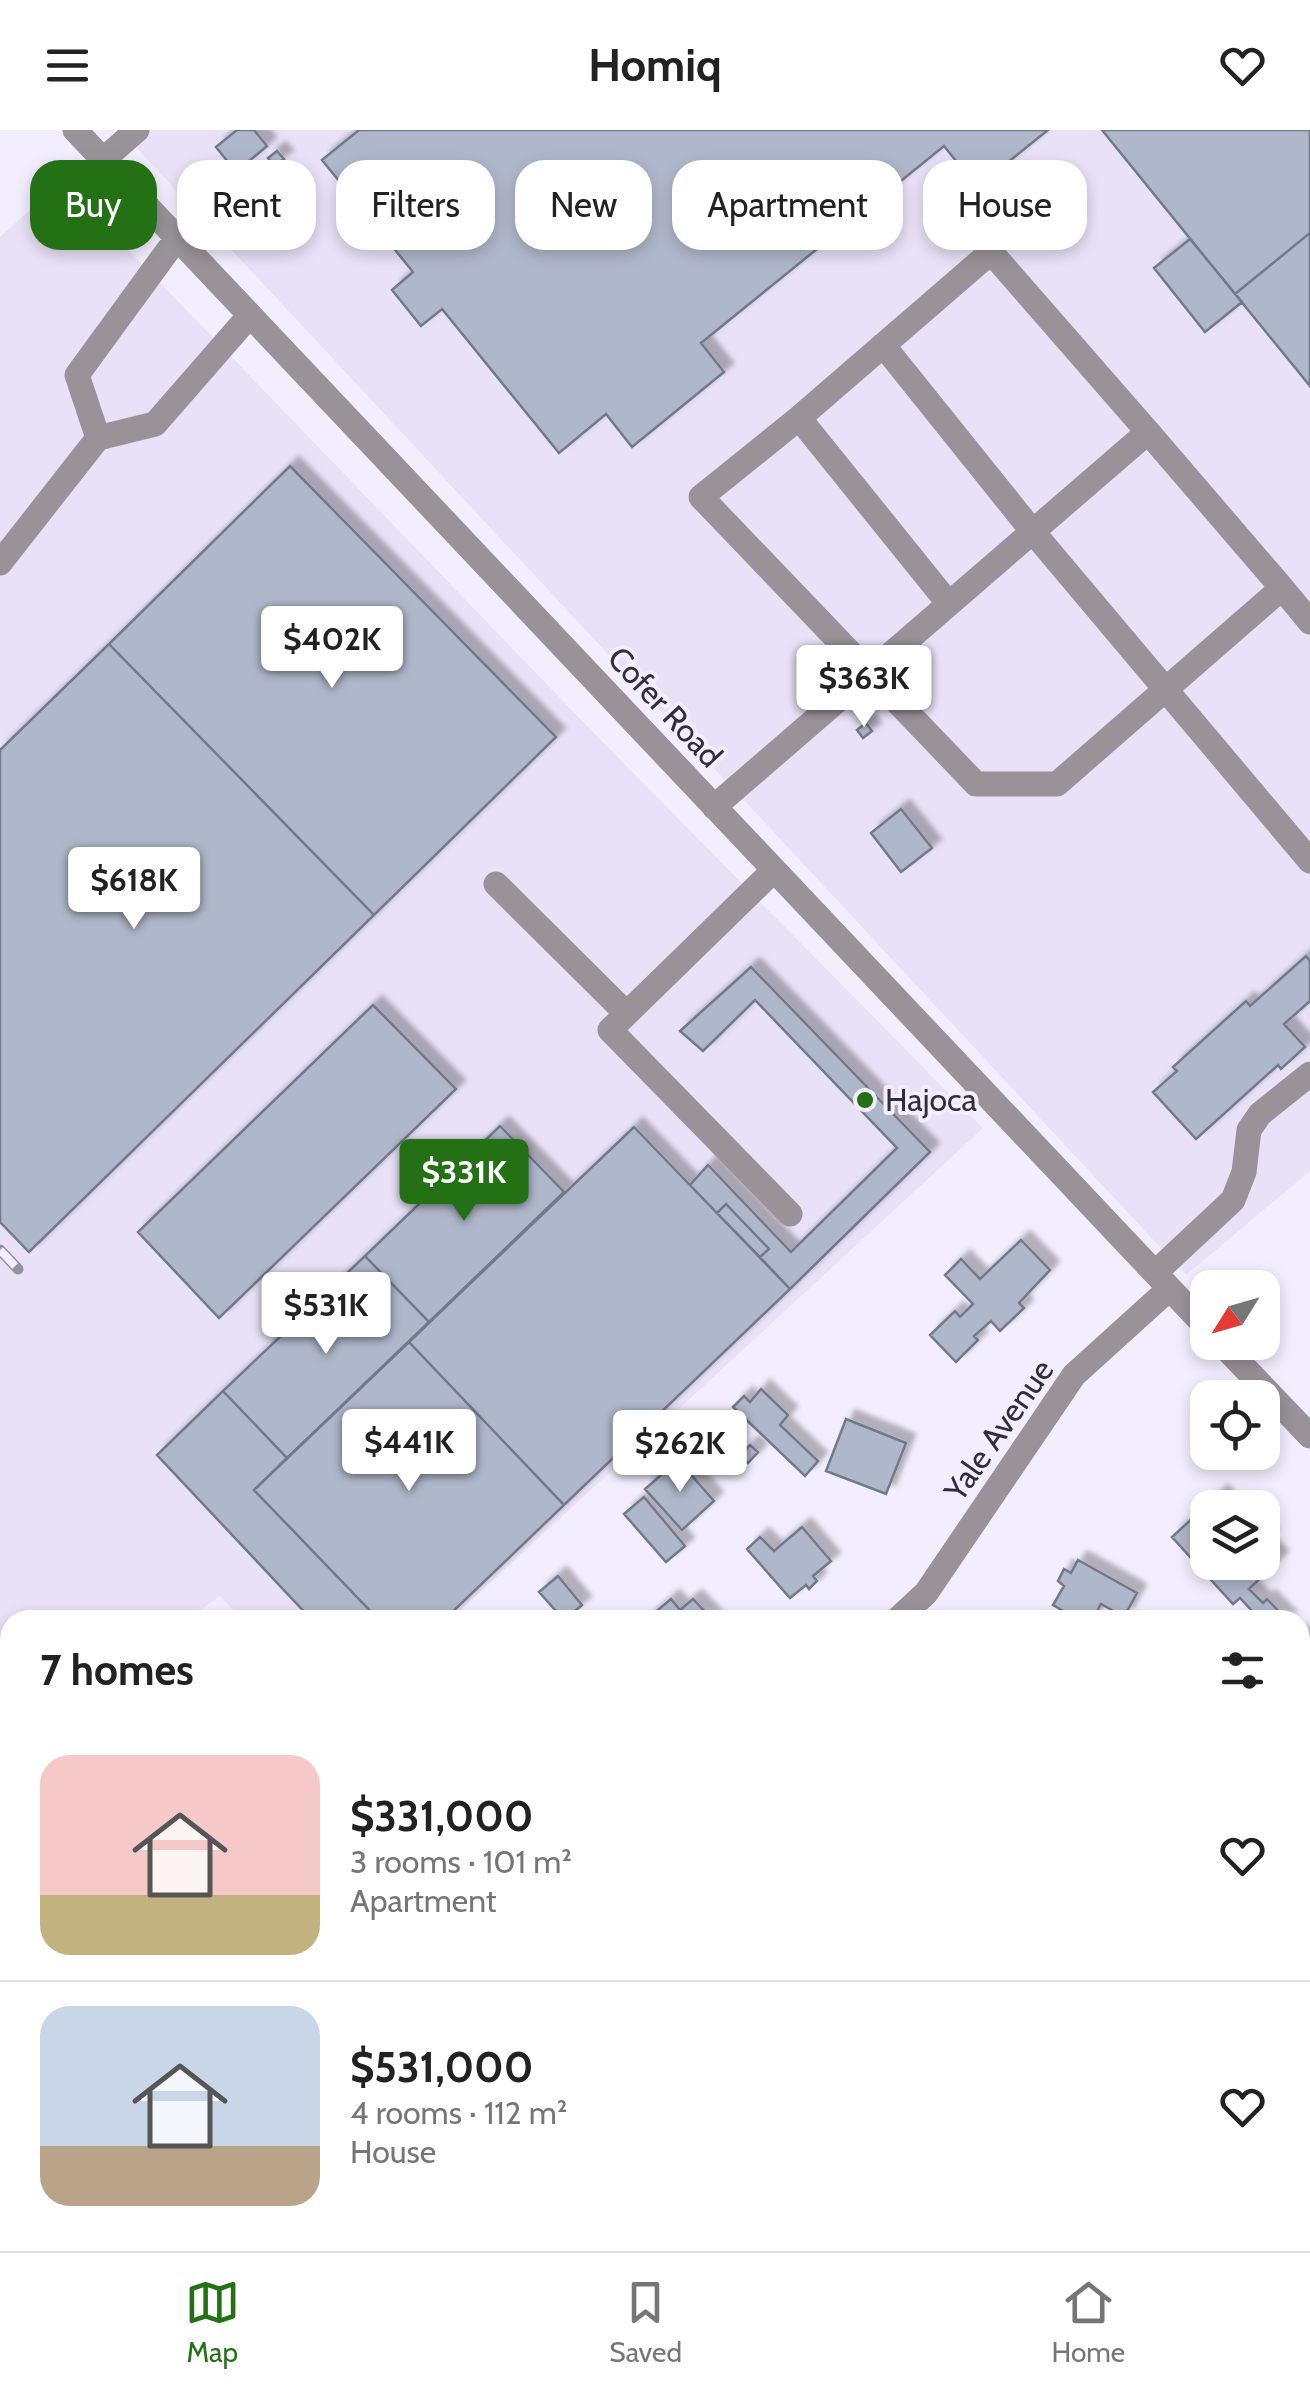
<!DOCTYPE html>
<html lang="en">
<head>
<meta charset="utf-8">
<style>
	:root { --surface:#fff; --page:#f2f2f2; --text:#222; --muted:#767676; --line:#e0e0e0; --accent:#237015 }
	body { margin:0; font-family:Cabin,sans-serif; background:var(--page); color:var(--text); height:100vh; display:flex; flex-direction:column; font-size:38px; white-space:nowrap }
	* { box-sizing:border-box; margin:0 }
	p { font-size:32px; color:var(--muted) }
	.icon { flex:none; width:55px; height:55px; fill:none; stroke:currentColor; stroke-width:2; stroke-linecap:round; stroke-linejoin:round }
	.map { position:relative; flex:1; overflow:hidden }
	.details { position:absolute; left:0px; top:1480px; width:1310px; height:642px; display:flex; flex-direction:column; background:var(--surface); border-radius:30px 30px 0 0; box-shadow:0 5px 15px #0003 }
	.details>* { flex:none }
	.banner { position:absolute; left:30px; top:30px; width:1250px; height:90px; display:flex; gap:20px }
	.needle { width:65px; rotate:233deg }
	.controls { position:absolute; left:1190px; top:1140px; display:grid; gap:20px }
	.controls a { display:grid; place-items:center; width:90px; height:90px; border-radius:20px; background:var(--surface); box-shadow:0 5px 15px #0003; font-size:50px }
	.price { position:absolute; translate:-50% -85px; padding:0 22px; border-radius:10px; background:#fff; color:#222; font-size:32px; line-height:65px; filter:drop-shadow(0 2px 5px #0008) }
	.price::after { content:''; position:absolute; left:50%; top:60px; width:30px; height:22px; margin-left:-15px; background:inherit; clip-path:polygon(0 0,100% 0,50% 100%) }
	.price.selected { background:var(--accent); color:#fff }
	ul { padding:0; list-style:none }
	li { display:flex; align-items:center; gap:30px; height:250px; padding:0 40px }
	li+li { border-top:2px solid var(--line) }
	li span { display:grid; place-items:center; flex:none; width:280px; height:200px; border-radius:30px; color:#555 }
	li>.icon { margin-inline-start:auto }
	span .icon { width:120px; height:120px; fill:#fffc; stroke-width:1 }
	li b { font-size:42px }
	h2 { display:flex; justify-content:space-between; align-items:center; height:120px; padding:0 40px; font-size:42px }
	.chip { padding:0 35px; border-radius:30px; background:var(--surface); box-shadow:0 5px 15px #0003; font-size:35px; line-height:90px }
	.chip.selected { background:var(--accent); color:#fff }
	header { display:flex; justify-content:space-between; align-items:center; height:130px; padding:0 40px; background:var(--surface); font-size:45px; font-weight:700 }
	.dock { display:flex; justify-content:space-around; align-items:center; height:140px; border-top:2px solid var(--line); background:var(--surface); font-size:28px; color:var(--muted) }
	.dock a { display:grid; justify-items:center; gap:5px }
	.dock .selected { color:var(--accent) }
	.map>svg:first-child { display:block }
</style>
</head>
<body>
<header><svg class="icon" aria-label="menu" viewBox="0 0 24 24"><path d="M4 6h16M4 12h16M4 18h16"/></svg>Homiq<svg class="icon" aria-label="heart" viewBox="0 0 24 24"><path d="M12 20l-8-8c-3-5 5-10 8-4 3-6 11-1 8 4z"/></svg></header>
<div class="map">
<svg width="1310" height="2121" viewBox="0 0 1310 2121">
	<defs>
		<filter id="shadow"><feDropShadow dx="9" dy="-9" stdDeviation="2.5" flood-color="#0004"/></filter>
	</defs>
	<rect width="100%" height="100%" fill="#f3eeff"/>
	<path fill="#e8e1f7" d="M120 0H1310V1041L1186 1145Z
		M62 51 589 598 983 998 450 1490H243L220 1466 186 1490H10V1616L0 1623V107Z"/>
	<path fill="#afb7ca" stroke="#72798b" stroke-width="2.5" filter="url(#shadow)" d="M237 0H254L267 16 236 42 216 17Z
		M359 0H1048L977 57 944 16 701 213 724 242 632 317 606 284 559 323 442 179 421 196 392 160 413 142 322 30Z
		M1102 0H1310V103L1235 164Z
		M277 21 284 29 274 36 268 28Z
		M1310 103V256L1235 164Z
		M1190 109 1242 172 1205 202 1154 138Z
		M290 336 556 607 374 785 109 514Z
		M109 514 374 785 29 1122 0 1092V620Z
		M866 593 872 601 863 608 857 600Z
		M901 679 932 718 901 742 871 703Z
		M1306 826 1310 831V871L1284 894 1305 917 1281 939 1278 935 1196 1009 1153 962 1177 941 1173 937 1246 871 1250 876Z
		M751 837 930 1022 790 1159 760 1127 769 1119 726 1074 717 1083 690 1055 708 1035 791 1122 897 1018 755 870 703 921 680 901Z
		M373 875 456 959 219 1188 138 1102Z
		M500 996 564 1062 429 1192 365 1126Z
		M634 997 790 1159 564 1375 409 1212Z
		M726 1074 769 1119 760 1127 717 1083Z
		M1021 1110 1050 1140 1019 1173 1024 1178 1000 1201 991 1191 974 1206 978 1210 956 1232 930 1205 955 1181 960 1187 973 1174 945 1145 961 1129 980 1149Z
		M365 1126 429 1192 287 1328 223 1261Z
		M409 1212 564 1375 444 1490H379L254 1360Z
		M761 1259 788 1285 780 1295 818 1331 805 1346 733 1277 744 1266 750 1272Z
		M223 1261 287 1328 254 1360 379 1490H312L157 1325Z
		M846 1289 906 1313 886 1364 826 1341Z
		M750 1315 758 1322 748 1333 740 1326Z
		M678 1330 714 1371 682 1400 645 1359Z
		M1219 1364 1232 1378H1208V1432H1262V1401L1269 1408 1264 1413 1279 1430 1249 1459 1263 1473 1267 1469 1287 1490H1254L1249 1484 1252 1481 1240 1468 1233 1474 1172 1407Z
		M644 1367 685 1416 666 1432 624 1384Z
		M802 1397 831 1431 813 1446 817 1451 809 1459 806 1455 790 1468 747 1419 760 1407 774 1421Z
		M1078 1430 1137 1463 1124 1487 1101 1474 1092 1490H1079L1053 1475 1064 1456 1058 1451 1064 1439 1071 1443Z
		M558 1446 582 1475 564 1490 539 1462Z
		M671 1469 680 1480 670 1490H646Z
		M693 1469 713 1490H670L680 1480Z
		M1300 1504 1310 1515V1550L1300 1539Z
		M1310 1959V2020L1300 2026V1964Z
		M10 2082V2112H52L59 2121H0V2090Z
		M495 2112H543L542 2121H494Z
		M1071 2112H1109L1114 2121H1062L1061 2118Z"/>
	<g fill="none" stroke-linecap="round" stroke-linejoin="round">
		<path stroke="#9a9299" stroke-width="25" d="M75 0 1208 1199
			M103 30 137 0
			M883 215 1033 402 1310 731
			M799 288 949 474
			M98 308 155 294 250 185
			M0 433 98 308 77 245 177 108
			M1282 458 1310 492
			M714 677C859 552 1003 427 1148 302L991 122 799 288 701 367 976 654H1057L1282 458 1148 302
			M774 740 610 900 790 1084
			M496 754 626 883
			M1155 1143 1233 1070 1244 1042 1249 1000 1260 984 1310 944
			M1220 1212 1310 1306
			M897 1490 926 1463 1074 1245 1169 1159
			M1226 2112 1231 2121
			M198 2121 208 2112
			M385 2121 386 2112"/>
		<g stroke="#95929f" stroke-width="11">
			<path id="rail" d="M0 1120 18 1139"/>
		</g>
		<use href="#rail" stroke="#f3eeff" stroke-width="8" stroke-dasharray="22" stroke-linecap="butt"/>
	</g>
	<circle fill="#237015" stroke="#f3eeff" stroke-width="4" cx="865" cy="970" r="10"/>
	<g text-anchor="middle" stroke-width="8" stroke-linejoin="round" paint-order="stroke">
		<g font-size="32" fill="#302e36" stroke="#f3eeff">
			<text transform="translate(665 577) rotate(47)" y="11">Cofer Road</text>
			<text transform="translate(999 1300) rotate(-55)" y="11">Yale Avenue</text>
		</g>
		<g font-size="32" fill="#302e36" stroke="#f3eeff" text-anchor="start">
			<text x="885" y="981">Hajoca</text>
		</g>
	</g>
</svg>
<div class="controls">
<a><svg class="needle" viewBox="-14 -14 28 28"><path d="M0-13l5 13h-10z" fill="#e53935"/><path d="M0 13l5-13h-10z" fill="#767676"/></svg></a>
<a><svg class="icon" aria-label="locate" viewBox="0 0 24 24"><circle cx="12" cy="12" r="6"/><path d="M12 2v4M12 18v4M2 12h4M18 12h4"/></svg></a>
<a><svg class="icon" aria-label="layers" viewBox="0 0 24 24"><path d="M12 4l9 5-9 5-9-5zM3 14l9 5 9-5"/></svg></a>
</div>
<b class="price" style="left:332px;top:561px">$402K</b>
<b class="price" style="left:864px;top:600px">$363K</b>
<b class="price" style="left:134px;top:802px">$618K</b>
<b class="price selected" style="left:464px;top:1094px">$331K</b>
<b class="price" style="left:326px;top:1227px">$531K</b>
<b class="price" style="left:409px;top:1364px">$441K</b>
<b class="price" style="left:680px;top:1365px">$262K</b>
<div class="banner">
<a class="chip selected">Buy</a>
<a class="chip">Rent</a>
<a class="chip">Filters</a>
<a class="chip">New</a>
<a class="chip">Apartment</a>
<a class="chip">House</a>
</div>
<section class="details">
<h2>7 homes<svg class="icon" aria-label="filters" viewBox="0 0 24 24"><path d="M4 7h16M4 17h16"/><circle cx="9" cy="7" r="2"/><circle cx="15" cy="17" r="2"/></svg></h2>
<ul>
<li><span style="background:linear-gradient(#f6c9c9 70%,#c2b280 0)"><svg class="icon" aria-label="home" viewBox="0 0 24 24"><path d="M3 11l9-7 9 7M6 9v11h12V9"/></svg></span><div><b>$331,000</b><p>3 rooms · 101 m²</p><p>Apartment</p></div><svg class="icon" aria-label="heart" viewBox="0 0 24 24"><path d="M12 20l-8-8c-3-5 5-10 8-4 3-6 11-1 8 4z"/></svg></li>
<li><span style="background:linear-gradient(#c9d6e8 70%,#b9a48a 0)"><svg class="icon" aria-label="home" viewBox="0 0 24 24"><path d="M3 11l9-7 9 7M6 9v11h12V9"/></svg></span><div><b>$531,000</b><p>4 rooms · 112 m²</p><p>House</p></div><svg class="icon" aria-label="heart" viewBox="0 0 24 24"><path d="M12 20l-8-8c-3-5 5-10 8-4 3-6 11-1 8 4z"/></svg></li>
</ul>
</section>
</div>
<nav class="dock">
<a class="selected"><svg class="icon" aria-label="map" viewBox="0 0 24 24"><path d="M3 6l6-2 6 2 6-2v14l-6 2-6-2-6 2zM9 4v14M15 6v14"/></svg>Map</a>
<a><svg class="icon" aria-label="saved" viewBox="0 0 24 24"><path d="M7 4h10v16l-5-4-5 4z"/></svg>Saved</a>
<a><svg class="icon" aria-label="home" viewBox="0 0 24 24"><path d="M3 11l9-7 9 7M6 9v11h12V9"/></svg>Home</a>
</nav>
</body>
</html>
